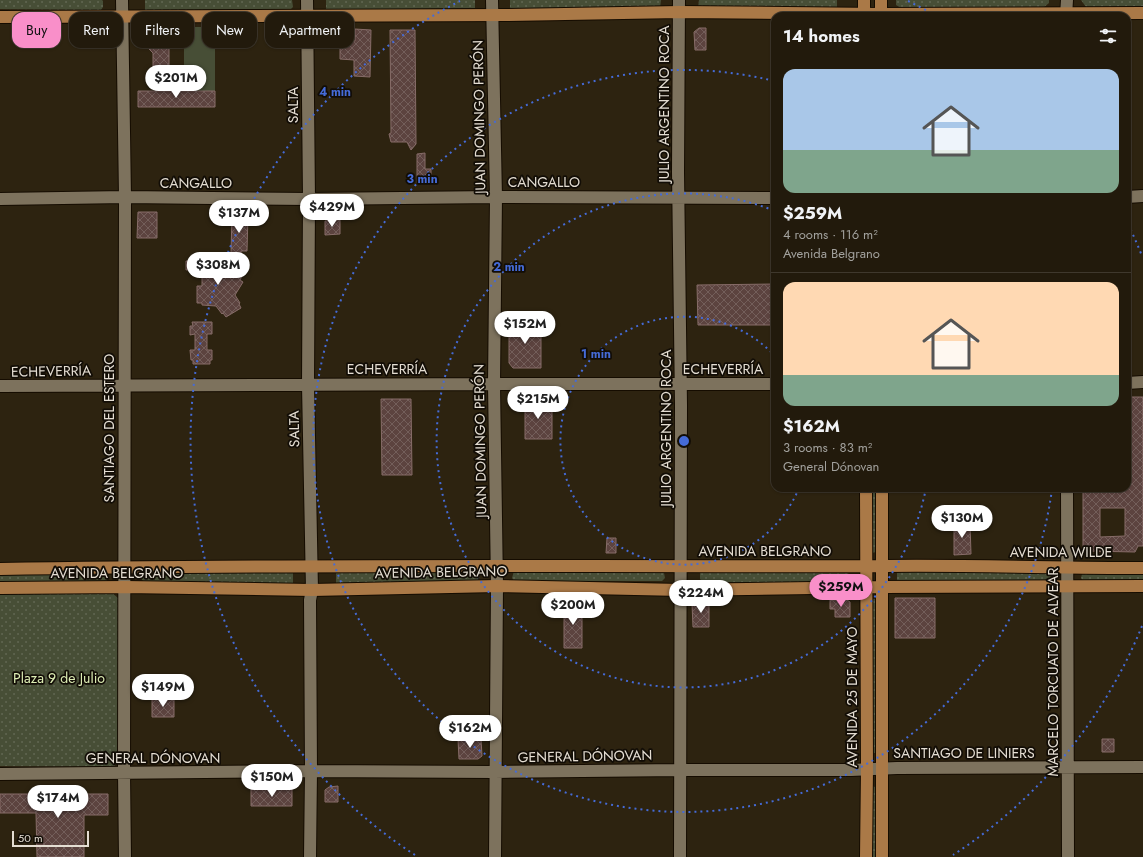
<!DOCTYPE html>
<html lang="en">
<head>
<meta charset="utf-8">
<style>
	:root { --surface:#221a0c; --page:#2a2315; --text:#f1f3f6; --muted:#a2a19d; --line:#3f382d; --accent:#f98fc9 }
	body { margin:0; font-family:Jost,sans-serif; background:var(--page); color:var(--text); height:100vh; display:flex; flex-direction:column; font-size:15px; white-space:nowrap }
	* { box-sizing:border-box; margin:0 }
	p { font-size:13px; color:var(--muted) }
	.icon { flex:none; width:22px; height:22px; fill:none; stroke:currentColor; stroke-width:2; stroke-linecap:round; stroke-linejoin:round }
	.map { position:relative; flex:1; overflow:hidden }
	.sheet { position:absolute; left:771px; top:12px; width:360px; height:480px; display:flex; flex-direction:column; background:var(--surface); border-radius:12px; box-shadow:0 1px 3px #0004,0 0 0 1px var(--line) }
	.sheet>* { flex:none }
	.guide { position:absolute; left:12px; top:12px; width:380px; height:36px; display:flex; gap:8px }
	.scale { position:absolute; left:12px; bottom:10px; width:77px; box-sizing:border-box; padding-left:4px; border:2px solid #e4ddd2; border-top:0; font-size:11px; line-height:14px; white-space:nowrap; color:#e4ddd2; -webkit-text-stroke:3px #120d06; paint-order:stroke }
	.price { position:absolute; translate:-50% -34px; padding:0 9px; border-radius:14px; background:#fff; color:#222; font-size:13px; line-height:26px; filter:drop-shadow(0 1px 2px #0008) }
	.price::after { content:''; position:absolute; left:50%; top:24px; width:12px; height:9px; margin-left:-6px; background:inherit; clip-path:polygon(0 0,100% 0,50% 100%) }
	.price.active { background:var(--accent); color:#111 }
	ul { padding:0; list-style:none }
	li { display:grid; align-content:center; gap:8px; height:212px; padding:0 12px }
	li+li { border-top:1px solid var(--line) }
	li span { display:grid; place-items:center; height:124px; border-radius:12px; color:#555 }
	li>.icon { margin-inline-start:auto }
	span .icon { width:72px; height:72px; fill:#fffc; stroke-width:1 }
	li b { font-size:17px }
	h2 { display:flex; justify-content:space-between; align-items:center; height:48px; padding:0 12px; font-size:17px }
	.pill { padding:0 14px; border-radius:12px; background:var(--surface); box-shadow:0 1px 3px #0004,0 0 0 1px var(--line); font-size:14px; line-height:36px }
	.pill.active { background:var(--accent); color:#111 }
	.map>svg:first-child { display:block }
</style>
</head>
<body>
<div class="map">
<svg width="1143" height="857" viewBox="0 0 1143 857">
	<defs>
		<pattern id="grass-dots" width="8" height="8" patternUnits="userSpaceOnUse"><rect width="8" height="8" fill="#474e36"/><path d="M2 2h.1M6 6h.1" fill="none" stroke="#616752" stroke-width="1.8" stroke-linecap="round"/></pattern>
		<pattern id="building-cross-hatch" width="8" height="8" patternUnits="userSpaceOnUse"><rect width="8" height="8" fill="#5c433f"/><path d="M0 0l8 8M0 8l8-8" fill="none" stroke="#735e5a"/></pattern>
	</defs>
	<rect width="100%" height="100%" fill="#2d2310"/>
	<path fill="url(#grass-dots)" d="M0 0H102L103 1V7L101 10 0 9Z
		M145 0H292L293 7 291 9 145 10Z
		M326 0H475V8L326 10Z
		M510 0H661L660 8 510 9Z
		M699 0H837V9L698 8Z
		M896 0H1049V3L1043 8H901L896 5Z
		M1081 0H1143V8L1086 7Z
		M872 488H876V552L872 553Z
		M702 570H847L850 578 847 582H703L700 579V573Z
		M293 571V583H146L142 580V573Z
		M474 571 478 573V581L336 584V572Z
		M514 571H661L664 573 665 578 662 581H514L512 578Z
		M1085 571H1143V582H1084L1081 578 1082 574Z
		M107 572V583L0 585V573Z
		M901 572H1050L1051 578 1047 581 902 582 897 580V573Z
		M111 592 118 598 119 759 114 767 0 766V594Z
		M870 599H875L877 753H873Z
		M871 786 875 787 876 857H872Z"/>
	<path fill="#474e36" d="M184 27H215V91H184Z"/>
	<path fill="url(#building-cross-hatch)" stroke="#876c68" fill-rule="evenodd" d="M144 27H169V76H153V53L136 36Z
		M699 28H706V50H695L694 32Z
		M355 29 371 30 370 77 354 76V60L340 59V41H355Z
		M390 30H415L416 144 411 150 407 142H391L389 134 391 133Z
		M138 91H215V107H138Z
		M425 153V169H431V183H417V154Z
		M138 212H157V238H137Z
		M232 215H248L247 251H241V253H231Z
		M340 220V234L325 235V221Z
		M186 261H217L242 276 240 280 243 282 235 295 240 303 239 304 241 308 226 317 223 313 222 314 216 306 202 305V303H197V286H202V269L186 270Z
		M775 284V325H698L697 285Z
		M192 322H212V334H207V350H212V360H210V364H193V360H191L190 350H195V334L190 335V326H193Z
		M509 322H541V368H513L509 363Z
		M1127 397H1143V546H1138L1135 552 1087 551 1083 547V488H1127V485H1130V415H1127ZM1100 508H1125V536L1100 537Z
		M381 399H411L412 475H382Z
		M525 400 552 401V439H525Z
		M954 524H970L971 554 954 555Z
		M607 538H616V553H606Z
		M895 598H935V638H895Z
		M696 600H709V627H693L692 604Z
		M830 600H847L850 602V617H835V609H830Z
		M564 603H582V648H564Z
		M152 698H174V717H152Z
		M458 739H481L482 756 478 759H459Z
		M1102 739H1114V752H1102Z
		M338 786V802H325V790L329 787Z
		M251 789H292V806H251Z
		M0 794H108V815H84V857H37L36 813H0Z"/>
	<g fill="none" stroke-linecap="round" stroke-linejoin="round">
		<g stroke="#150c00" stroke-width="14">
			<path id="minor" d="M122 0 125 197 124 773 125 857
				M307 0 309 199 308 385 312 590 310 600 311 771 310 857
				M492 0 496 197 494 384 497 586 495 857
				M679 0 678 172 681 405 680 857
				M1066 16 1067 0
				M1127 197 1143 196
				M0 199 125 197 309 199 496 197 775 198
				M1127 383 1143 382
				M0 386 494 384H775
				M1067 488 1068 857
				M0 774 311 771 495 772 681 770H851L897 768 1143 767"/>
		</g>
		<g stroke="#150c00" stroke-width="14">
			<path id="major" d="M864 0V16
				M881 0V16
				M0 17 506 15 680 12 881 14 1143 13
				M866 488 867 770 866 857
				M0 569C295 564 590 567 885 566 971 565 1057 568 1143 568
				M0 588 125 587 312 590 497 586 681 590 882 587 1143 586
				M882 857V488"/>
		</g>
		<use href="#minor" stroke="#7d725d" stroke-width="12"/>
		<use href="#major" stroke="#aa7947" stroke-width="12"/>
	</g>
	<g fill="none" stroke="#456bd7" stroke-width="2" stroke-dasharray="2 4">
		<path d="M799 488A124 124 0 1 1 775 356"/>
		<path d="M926 488A247 247 0 1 1 775 211"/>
		<path d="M1052 489A371 371 0 1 1 774 81"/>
		<path d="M1142 626A494 494 0 0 1 953 855M415 855A494 494 0 0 1 460 1M908 1A494 494 0 0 1 935 15M1128 224A494 494 0 0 1 1142 256"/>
	</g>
	<g text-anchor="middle" stroke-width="3.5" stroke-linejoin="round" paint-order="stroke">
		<g font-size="14" fill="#e4ddd2" stroke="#120d06">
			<text transform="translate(664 104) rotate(-90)" y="5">JULIO ARGENTINO ROCA</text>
			<text transform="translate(293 105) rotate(-90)" y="5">SALTA</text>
			<text transform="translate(479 117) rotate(-91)" y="5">JUAN DOMINGO PERÓN</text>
			<text x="544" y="187">CANGALLO</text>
			<text x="196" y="188">CANGALLO</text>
			<text x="387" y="374">ECHEVERRÍA</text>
			<text x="723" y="374">ECHEVERRÍA</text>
			<text transform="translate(51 371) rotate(-1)" y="5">ECHEVERRÍA</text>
			<text transform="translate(109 428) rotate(-90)" y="5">SANTIAGO DEL ESTERO</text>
			<text transform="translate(666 428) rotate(-90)" y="5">JULIO ARGENTINO ROCA</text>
			<text transform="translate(294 429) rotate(-91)" y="5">SALTA</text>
			<text transform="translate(480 441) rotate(-91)" y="5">JUAN DOMINGO PERÓN</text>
			<text x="765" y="556">AVENIDA BELGRANO</text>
			<text x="1061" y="557">AVENIDA WILDE</text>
			<text transform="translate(441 572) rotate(-1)" y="5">AVENIDA BELGRANO</text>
			<text x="117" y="578">AVENIDA BELGRANO</text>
			<text transform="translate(1053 672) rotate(-90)" y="5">MARCELO TORCUATO DE ALVEAR</text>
			<text transform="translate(852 697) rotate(-90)" y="5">AVENIDA 25 DE MAYO</text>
			<text x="964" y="758">SANTIAGO DE LINIERS</text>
			<text transform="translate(585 756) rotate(-1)" y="5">GENERAL DÓNOVAN</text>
			<text x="153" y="763">GENERAL DÓNOVAN</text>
		</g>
		<g font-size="14" fill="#ddedb4" stroke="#120d06">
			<text x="59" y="683">Plaza 9 de Julio</text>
		</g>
	</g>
	<circle cx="684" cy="441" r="6" fill="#456bd7" stroke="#120d06" stroke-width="2"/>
	<g font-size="12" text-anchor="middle" font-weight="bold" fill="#456bd7" stroke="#120d06" stroke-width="3.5" stroke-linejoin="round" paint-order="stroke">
		<text x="335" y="96">4 min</text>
		<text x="422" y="183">3 min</text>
		<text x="509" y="271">2 min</text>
		<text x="596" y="358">1 min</text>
	</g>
</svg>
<div class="scale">50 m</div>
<b class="price" style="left:176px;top:99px">$201M</b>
<b class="price" style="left:332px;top:228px">$429M</b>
<b class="price" style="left:239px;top:234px">$137M</b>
<b class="price" style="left:218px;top:286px">$308M</b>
<b class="price" style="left:525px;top:345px">$152M</b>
<b class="price" style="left:538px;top:420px">$215M</b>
<b class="price" style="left:962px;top:539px">$130M</b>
<b class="price active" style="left:841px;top:608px">$259M</b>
<b class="price" style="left:701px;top:614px">$224M</b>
<b class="price" style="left:573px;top:626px">$200M</b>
<b class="price" style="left:163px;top:708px">$149M</b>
<b class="price" style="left:470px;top:749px">$162M</b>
<b class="price" style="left:272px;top:798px">$150M</b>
<b class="price" style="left:58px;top:819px">$174M</b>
<div class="guide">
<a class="pill active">Buy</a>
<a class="pill">Rent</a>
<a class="pill">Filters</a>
<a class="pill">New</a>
<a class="pill">Apartment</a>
</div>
<section class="sheet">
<h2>14 homes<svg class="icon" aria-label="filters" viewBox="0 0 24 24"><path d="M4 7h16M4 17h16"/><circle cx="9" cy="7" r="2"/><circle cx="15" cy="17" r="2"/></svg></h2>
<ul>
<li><span style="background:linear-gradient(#a9c7e8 65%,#7fa58c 0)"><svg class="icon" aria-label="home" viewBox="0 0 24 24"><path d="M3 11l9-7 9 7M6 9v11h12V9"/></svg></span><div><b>$259M</b><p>4 rooms · 116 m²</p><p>Avenida Belgrano</p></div></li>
<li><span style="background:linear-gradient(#ffd9b3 75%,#7fa58c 0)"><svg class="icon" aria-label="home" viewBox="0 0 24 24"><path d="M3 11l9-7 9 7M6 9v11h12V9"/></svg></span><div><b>$162M</b><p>3 rooms · 83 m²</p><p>General Dónovan</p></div></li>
</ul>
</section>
</div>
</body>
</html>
